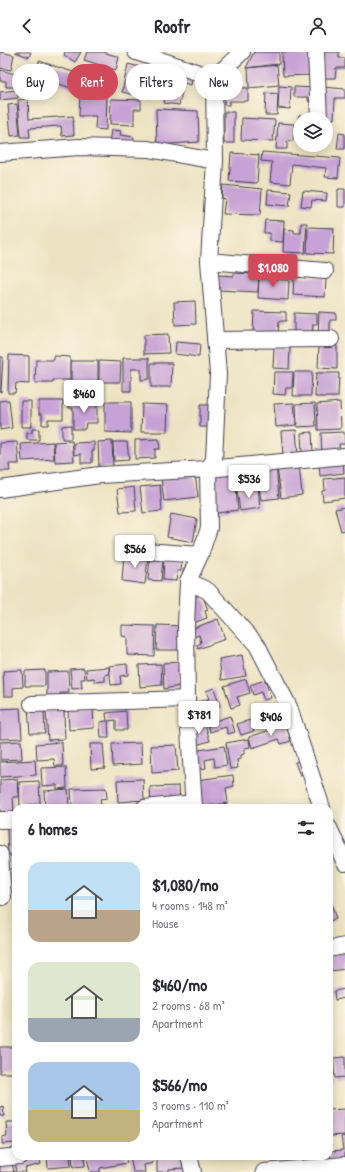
<!DOCTYPE html>
<html lang="en">
<head>
<meta charset="utf-8">
<style>
	:root { --surface:#fff; --page:#f2f2f3; --text:#2b2b33; --muted:#7c7c81; --accent:#d1495b }
	body { margin:0; font-family:"Patrick Hand",sans-serif; background:var(--page); color:var(--text); height:100vh; display:flex; flex-direction:column; font-size:15px; white-space:nowrap }
	* { box-sizing:border-box; margin:0 }
	p { font-size:13px; color:var(--muted) }
	.icon { flex:none; width:22px; height:22px; fill:none; stroke:currentColor; stroke-width:2; stroke-linecap:round; stroke-linejoin:round }
	.map { position:relative; flex:1; overflow:hidden }
	.panel { position:absolute; left:12px; top:752px; width:321px; height:356px; display:flex; flex-direction:column; background:var(--surface); border-radius:12px; box-shadow:0 2px 10px #0003 }
	.panel>* { flex:none }
	.top-card { position:absolute; left:12px; top:12px; width:321px; height:36px; display:flex; gap:8px }
	.buttons { position:absolute; left:293px; top:60px; display:grid; gap:8px }
	.buttons a { display:grid; place-items:center; width:40px; height:40px; border-radius:50%; background:var(--surface); box-shadow:0 2px 10px #0003; font-size:20px }
	.price { position:absolute; translate:-50% -34px; padding:0 9px; border-radius:4px; background:#fff; color:#222; font-size:13px; line-height:26px; filter:drop-shadow(0 1px 2px #0008) }
	.price::after { content:''; position:absolute; left:50%; top:24px; width:12px; height:9px; margin-left:-6px; background:inherit; clip-path:polygon(0 0,100% 0,50% 100%) }
	.price.selected { background:var(--accent); color:#fff }
	ul { padding:0; list-style:none }
	li { display:flex; align-items:center; gap:12px; height:100px; padding:0 16px }
	li span { display:grid; place-items:center; flex:none; width:112px; height:80px; border-radius:12px; color:#555 }
	li>.icon { margin-inline-start:auto }
	span .icon { width:48px; height:48px; fill:#fffc; stroke-width:1 }
	li b { font-size:17px }
	h2 { display:flex; justify-content:space-between; align-items:center; height:48px; padding:0 16px; font-size:17px }
	.chip { padding:0 14px; border-radius:18px; background:var(--surface); box-shadow:0 2px 10px #0003; font-size:14px; line-height:36px }
	.chip.selected { background:var(--accent); color:#fff }
	header { display:flex; justify-content:space-between; align-items:center; height:52px; padding:0 16px; background:var(--surface); font-size:18px; font-weight:700 }
	.map>svg:first-child { display:block }
</style>
</head>
<body>
<header><svg class="icon" aria-label="back" viewBox="0 0 24 24"><path d="M15 5l-7 7 7 7"/></svg>Roofr<svg class="icon" aria-label="person" viewBox="0 0 24 24"><circle cx="12" cy="8" r="4"/><path d="M4 21q1-7 8-7t8 7"/></svg></header>
<div class="map">
<svg width="345" height="1120" viewBox="0 0 345 1120">
	<rect width="100%" height="100%" fill="#fcf5e5"/>
	<filter id="ink" filterUnits="userSpaceOnUse"><feTurbulence type="fractalNoise" baseFrequency=".025" numOctaves="2"/><feDisplacementMap in="SourceGraphic" scale="8" xChannelSelector="R" yChannelSelector="G"/><feConvolveMatrix kernelMatrix="1 2 1 2 8 2 1 2 1" color-interpolation-filters="sRGB"/></filter>
	<filter id="wash" filterUnits="userSpaceOnUse"><feTurbulence type="fractalNoise" baseFrequency=".012" numOctaves="4" result="noise"/><feDisplacementMap in="SourceGraphic" scale="16" xChannelSelector="R" yChannelSelector="G"/><feGaussianBlur stdDeviation="0.9" result="paint"/><feColorMatrix in="noise" values="0 0 0 0 0 0 0 0 0 0 0 0 0 0 0 0 0 1.4 0 .05"/><feComposite in="paint" operator="in"/></filter>
	<g filter="url(#wash)">
		<rect width="100%" height="100%" fill="#ede3c2"/>
		<g id="blocks">
			<path fill="#c7a2d6" d="M0 0 14 3 11 18 0 16Z
				M15 0H31L29 5Z
				M65 0H81L75 10 64 3Z
				M87 0H103L119 5 116 18 84 8Z
				M254 0H279V12L246 16Z
				M282 0H311L312 23 283 24Z
				M324 0H339V6H345V16H336L335 26H322Z
				M39 9 79 22 74 37 35 24Z
				M128 12 161 20 159 28 154 27 150 46 122 40Z
				M277 13 279 33 249 36 248 16Z
				M0 18 19 23 17 35H6V29H0Z
				M171 19 193 23 191 33 184 31 179 53 164 51Z
				M279 34 291 35 290 57 278 56Z
				M225 35 248 36V49H230L229 53H224Z
				M294 35 316 36V50L308 49V45H294Z
				M323 35 345 37V46H335L334 67H321Z
				M17 38 18 46 0 48V40Z
				M80 41 107 42 106 78 95 77 96 64H79Z
				M266 41 278 42 277 63H265Z
				M28 47 29 67 73 64 74 83 62 84 61 74 29 76 30 85H21L18 48Z
				M111 47 141 48V57H134V73L110 72Z
				M17 52 20 83 11 84 8 53Z
				M156 57 198 59 199 90 157 93Z
				M224 60H234V91H224Z
				M299 63 318 64V67H300V73H296Z
				M242 66 275 68 273 89 241 88Z
				M278 71 294 72 293 89H287V97H276Z
				M111 78 121 79 120 83 134 85 133 94 109 91Z
				M339 81 345 82V97H337Z
				M262 100 340 106 338 126 325 125 326 116 292 112 290 132 270 130 272 110 261 109Z
				M231 101 259 103 257 131 229 129Z
				M223 133 262 137 260 163 223 162 225 147 222 146Z
				M338 137H345V155H338Z
				M268 138 291 140 289 154 267 152Z
				M303 139 327 141 326 149 312 148 311 155 301 154Z
				M265 168 284 169 283 190 270 189V181H264Z
				M301 171H307L305 201 283 200 284 177 294 178V181H301Z
				M308 175 334 176 333 202 307 201Z
				M234 221 259 222 258 240 217 238 218 223 234 224Z
				M259 222H270V227L289 228 288 248 258 246Z
				M294 225 326 226 325 245 293 243Z
				M195 249 196 272 175 273 174 250Z
				M254 259 286 260V269H279L278 284 253 283Z
				M319 260 336 261V268H330V286L318 285Z
				M294 261 317 262V272H313L312 284 294 283Z
				M168 282 169 301 144 302V283Z
				M176 290 200 292 199 305 175 302Z
				M319 293 337 294V317L318 316Z
				M274 295 290 296 289 317 273 316Z
				M9 303 29 304V332L16 331 15 341H8Z
				M54 304 70 305V328H53V331H35L36 308H54Z
				M0 305H3L1 340H0Z
				M123 306H149V327L141 328V317H131V339H123Z
				M71 309H98V331L71 330Z
				M99 309 121 310 120 330H99Z
				M151 311H172L171 335H151Z
				M274 320H293L292 336H286L285 343 273 342Z
				M294 320H312L311 344H293Z
				M316 321H339L338 345H315Z
				M9 348 12 376 0 378V349Z
				M21 349H31V375H21Z
				M39 349H63V367H48V373H42V362H39Z
				M69 350H97V371H86L85 377H73V356H69Z
				M105 350H131V381L105 380Z
				M340 350 341 377 318 378 317 352Z
				M294 351 296 373 276 375 274 352Z
				M315 351 316 374 297 375 296 352Z
				M142 352 168 353 167 380H141Z
				M200 353H213V375H200Z
				M71 373V387H62V374Z
				M32 377H39V388H27V381H32Z
				M296 378 298 402 283 403 281 379Z
				M312 380 313 401 302 402 301 381Z
				M344 380 345 392H339L340 401 322 403 321 381Z
				M159 387 160 397H155V406L135 407V388Z
				M72 389 74 409 55 410 54 390Z
				M112 389 113 415 99 416 98 390Z
				M17 390 19 412H9L10 419H0V391Z
				M53 390 54 407 22 409 21 392Z
				M94 390V399H92V411H81V402L74 403V391Z
				M113 390H127L129 408 114 409Z
				M343 407 344 421 320 424 319 410Z
				M299 412 302 443 281 446 277 414Z
				M276 414 279 446 261 448 256 416Z
				M238 417 240 432 233 433 234 438H236L238 458 217 461 214 421Z
				M195 422 198 445 164 449 161 426Z
				M345 425V446L323 449 322 439 325 438 324 427Z
				M160 433 162 459 143 461 140 435Z
				M134 435 136 459 120 460 117 437Z
				M258 435 260 456 240 459 237 438Z
				M345 455V478L341 479 335 457Z
				M171 462 197 467 193 490 167 485Z
				M124 503 148 506 145 532 122 529Z
				M150 505 163 506 161 529 148 528Z
				M164 507 182 509 181 519H177L176 529 163 528Z
				M202 542 208 558 205 559 207 566 193 571 190 547Z
				M218 567 225 587 198 597 197 593 201 591 199 583 194 585 191 577Z
				M122 573 155 574 154 604 127 603V585L122 584Z
				M157 573 181 574V598H156Z
				M242 603 246 624 222 628 219 607Z
				M181 610V618H178L179 634 164 637 163 611Z
				M127 612 128 623 120 624 121 632 111 633 109 614Z
				M161 612 162 633 140 635 139 613Z
				M109 615V622L105 623V629L95 630 94 626 87 627 86 617Z
				M84 616 85 627H81L82 636 72 637 70 617Z
				M22 618 23 635 13 636V644H4L3 619Z
				M45 618V634H25V619Z
				M68 619 69 641H60V645H47V620Z
				M246 627 250 641 237 645 240 653 231 656 224 634Z
				M265 628 271 646 264 648 261 640 253 643 250 633Z
				M214 636 220 654 211 657 210 654 198 658 196 651 209 647 206 639Z
				M20 656 22 686 0 687V657Z
				M44 656 45 681H30L28 657Z
				M93 656 94 676 69 678 68 657Z
				M64 658 65 687 48 688 46 659Z
				M126 659 127 678H116V668L108 669 109 686H101L100 670 107 669 106 661Z
				M230 664 235 680 228 682 226 675 210 680 208 671Z
				M250 668 254 679 241 683 237 672Z
				M205 672 210 689 192 694 190 677Z
				M286 673 291 689 281 692 279 687 252 696 249 685Z
				M249 687 250 695 244 696V702L241 703V707L237 708 238 716 230 717 226 691Z
				M21 689 22 707 0 708V690Z
				M62 690 63 714H55L54 707 37 708 36 692Z
				M141 691 142 712 113 714 112 692Z
				M90 692H103L105 716 91 717Z
				M176 693 178 719 152 721 151 694Z
				M224 694 227 713 215 715 214 706 205 708 206 716 196 718 193 699Z
				M35 708 36 723 0 725V710Z
				M302 708 307 722 300 724 295 710Z
				M66 715 67 736 57 737V733L42 734 41 716Z
				M233 723 234 734 226 736 228 751 201 755 197 728Z
				M17 727 18 745H13L14 762 0 763V728Z
				M143 727 144 748 118 750 117 728Z
				M39 729 40 752 28 753V756H20L19 730Z
				M179 734 180 752 151 753 150 735Z
				M106 736 107 746 100 747 101 753 72 756 71 737Z
				M68 737 69 756H45L44 739Z
				M16 775V802H8L7 776Z
				M7 804H16V817H8Z
				M9 822H16V840H10Z
				M329 851H331L336 867 329 869Z
				M345 901V917L331 919 329 905Z
				M345 937V946L335 948 334 939Z
				M0 995H16V1021H0Z
				M345 1005V1025L335 1026 333 1006Z
				M329 1008 332 1029H329Z
				M3 1054 4 1064H0V1055Z
				M345 1057V1083L329 1084V1058Z
				M6 1070H16V1091L2 1092V1085L7 1084Z
				M345 1084V1107L331 1109 330 1099 343 1098 341 1085Z
				M39 1104 41 1112 25 1116 26 1120H16L14 1109Z
				M47 1104H70L71 1114 48 1116Z
				M72 1104H84L85 1114 73 1115Z
				M90 1104H125L127 1111 100 1116V1120H90L87 1105Z
				M130 1104H152L153 1111 144 1113 145 1120H133Z
				M157 1104H185V1116L169 1117V1120H157Z
				M11 1108 14 1120H0V1110Z"/>
		</g>
	</g>
	<g filter="url(#ink)">
		<use href="#blocks" fill-opacity="0" stroke="#403f4f" stroke-width="1"/>
		<g fill="none" stroke-linecap="round" stroke-linejoin="round">
			<g stroke="#403f4f" stroke-width="18">
				<path id="minor" d="M136 0 214 26
					M316 0 319 67
					M0 101 79 95 148 97 215 109
					M209 209 325 219
					M215 288 331 287
					M0 437 100 423 208 417 345 404
					M132 498 200 503
					M188 529 208 539 257 593 289 655 322 756
					M32 652 187 647
					M144 756 194 751
					M194 756 187 647 186 573 188 529 200 503 209 476 208 417 214 408 218 322 209 209 215 109 214 26 242 0
					M0 768H16
					M329 776 345 811
					M0 802 3 845
					M329 897 345 894
					M189 1104 193 1120
					M0 1106 20 1104
					M264 1120 345 1113"/>
			</g>
			<use href="#minor" stroke="#fff" stroke-width="16"/>
		</g>
	</g>
</svg>
<div class="buttons">
<a><svg class="icon" aria-label="layers" viewBox="0 0 24 24"><path d="M12 4l9 5-9 5-9-5zM3 14l9 5 9-5"/></svg></a>
</div>
<b class="price selected" style="left:273px;top:236px">$1,080</b>
<b class="price" style="left:84px;top:362px">$460</b>
<b class="price" style="left:249px;top:447px">$536</b>
<b class="price" style="left:135px;top:517px">$566</b>
<b class="price" style="left:199px;top:683px">$781</b>
<b class="price" style="left:271px;top:685px">$406</b>
<div class="top-card">
<a class="chip">Buy</a>
<a class="chip selected">Rent</a>
<a class="chip">Filters</a>
<a class="chip">New</a>
</div>
<section class="panel">
<h2>6 homes<svg class="icon" aria-label="filters" viewBox="0 0 24 24"><path d="M4 7h16M4 17h16"/><circle cx="9" cy="7" r="2"/><circle cx="15" cy="17" r="2"/></svg></h2>
<ul>
<li><span style="background:linear-gradient(#bfe0f5 60%,#b9a48a 0)"><svg class="icon" aria-label="home" viewBox="0 0 24 24"><path d="M3 11l9-7 9 7M6 9v11h12V9"/></svg></span><div><b>$1,080/mo</b><p>4 rooms · 148 m²</p><p>House</p></div></li>
<li><span style="background:linear-gradient(#dfe7d0 70%,#9aa5b1 0)"><svg class="icon" aria-label="home" viewBox="0 0 24 24"><path d="M3 11l9-7 9 7M6 9v11h12V9"/></svg></span><div><b>$460/mo</b><p>2 rooms · 68 m²</p><p>Apartment</p></div></li>
<li><span style="background:linear-gradient(#a9c7e8 60%,#c2b280 0)"><svg class="icon" aria-label="home" viewBox="0 0 24 24"><path d="M3 11l9-7 9 7M6 9v11h12V9"/></svg></span><div><b>$566/mo</b><p>3 rooms · 110 m²</p><p>Apartment</p></div></li>
</ul>
</section>
</div>
</body>
</html>
